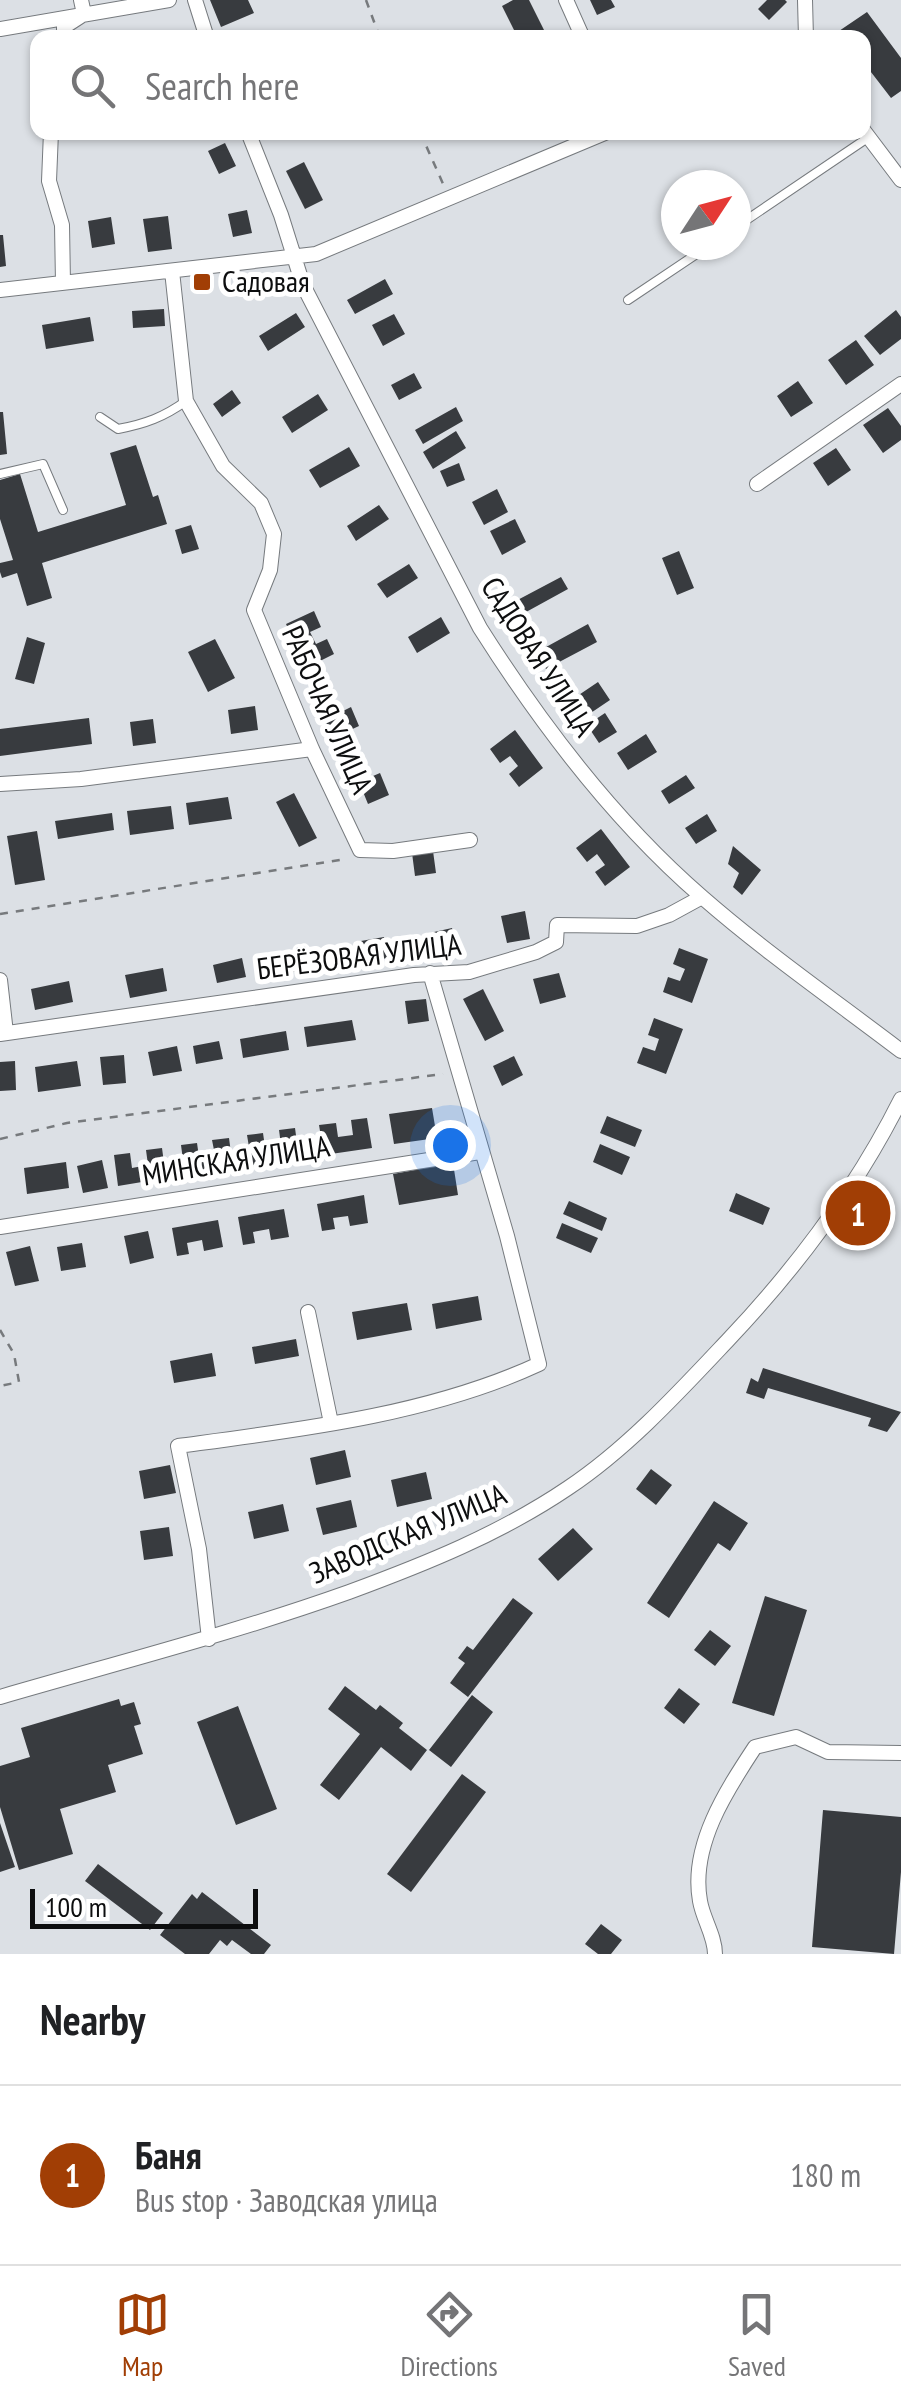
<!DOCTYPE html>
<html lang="en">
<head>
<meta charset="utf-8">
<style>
	:root { --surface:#fff; --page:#f6f6f6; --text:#202124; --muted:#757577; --line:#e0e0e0; --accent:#a13e05 }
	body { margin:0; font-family:"PT Sans Narrow",sans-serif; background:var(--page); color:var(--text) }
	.compass { position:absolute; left:661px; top:170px; width:90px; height:90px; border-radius:50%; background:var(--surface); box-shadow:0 2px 8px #0004; rotate:54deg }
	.scale { position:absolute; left:30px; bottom:25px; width:228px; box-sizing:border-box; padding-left:10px; border:5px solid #0d0e0f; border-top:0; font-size:28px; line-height:35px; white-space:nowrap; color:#0d0e0f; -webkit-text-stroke:8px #fff; paint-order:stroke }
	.you { position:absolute; left:450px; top:1145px; width:35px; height:35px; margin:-25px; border:8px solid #fff; border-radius:50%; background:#1a73e8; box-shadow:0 0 0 15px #1a73e833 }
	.badge { display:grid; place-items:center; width:65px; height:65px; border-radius:50%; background:var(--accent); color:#fff; font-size:32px; font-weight:700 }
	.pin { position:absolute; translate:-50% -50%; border:5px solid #fff; box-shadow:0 2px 10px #0006 }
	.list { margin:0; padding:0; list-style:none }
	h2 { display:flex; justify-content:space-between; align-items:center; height:130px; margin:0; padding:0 40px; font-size:42px }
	h2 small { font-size:32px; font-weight:400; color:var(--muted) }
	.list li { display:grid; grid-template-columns:65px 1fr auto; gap:30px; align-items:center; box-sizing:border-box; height:180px; padding:0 40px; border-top:2px solid var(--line) }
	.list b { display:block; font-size:38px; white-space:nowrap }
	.list p { margin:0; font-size:32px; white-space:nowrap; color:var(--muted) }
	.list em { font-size:32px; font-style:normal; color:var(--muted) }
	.icon { flex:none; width:55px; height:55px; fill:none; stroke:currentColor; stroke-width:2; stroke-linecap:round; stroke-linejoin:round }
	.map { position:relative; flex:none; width:901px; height:1954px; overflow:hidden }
	.search { position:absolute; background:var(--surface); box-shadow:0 2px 8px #0004; left:30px; right:30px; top:30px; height:110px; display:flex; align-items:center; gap:25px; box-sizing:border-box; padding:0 35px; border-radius:20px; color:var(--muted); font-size:38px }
	.sheet { height:310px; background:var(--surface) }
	nav { display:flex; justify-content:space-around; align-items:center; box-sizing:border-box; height:140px; border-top:2px solid var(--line); background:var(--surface); font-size:28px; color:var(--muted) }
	nav a { display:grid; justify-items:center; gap:5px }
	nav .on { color:var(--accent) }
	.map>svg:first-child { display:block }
	.building { fill:#383b3f }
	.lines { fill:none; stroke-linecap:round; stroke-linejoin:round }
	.service-casing { stroke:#767a7e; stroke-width:10 }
	.minor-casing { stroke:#767a7e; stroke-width:16 }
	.path { stroke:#777a7d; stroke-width:2.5; stroke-dasharray:8 8; stroke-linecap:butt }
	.service { stroke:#fff; stroke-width:8 }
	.minor { stroke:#fff; stroke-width:14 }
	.poi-dot { fill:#a13e05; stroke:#fff; stroke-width:4 }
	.labels { text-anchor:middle; stroke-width:10; stroke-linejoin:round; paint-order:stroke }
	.poi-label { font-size:30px; fill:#0d0e0f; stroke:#fff; text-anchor:start }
	.street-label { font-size:30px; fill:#0d0e0f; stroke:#fff }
</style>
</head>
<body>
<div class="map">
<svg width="901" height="1954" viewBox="0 0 901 1954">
	<rect width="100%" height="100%" fill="#dce0e5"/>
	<path class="building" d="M210,0H248L254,13L221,27Z
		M513,0H529L547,36L518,38L502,6Z
		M590,0H611L615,7L597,15Z
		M767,0H785L787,2L769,20L758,9Z
		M867,12L901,58V91L891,98L864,63V38H844L839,31Z
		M225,143L236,166L219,174L208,151Z
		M304,162L323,200L305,209L286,171Z
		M247,210L252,233L233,237L228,214Z
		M168,216L172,249L148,252L143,219Z
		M111,217L115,244L92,248L88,221Z
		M0,235H3L6,266L0,267Z
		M385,279L393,294L355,314L347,300Z
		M164,309L165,326L133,328L132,311Z
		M896,310L901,317V339L880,355L864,336Z
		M296,313L305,327L268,351L259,336Z
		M394,314L405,334L383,346L372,325Z
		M90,317L94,341L46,349L42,325Z
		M856,340L874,365L846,385L828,360Z
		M414,373L422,388L399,400L391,385Z
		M798,381L813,403L791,417L777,396Z
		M232,390L241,403L222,417L213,404Z
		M318,394L328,410L292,433L282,417Z
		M456,407L463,421L423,444L415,430Z
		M888,408L901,426V440L883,453L863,425Z
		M0,412H3L7,454L0,455Z
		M456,431L466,448L433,469L423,452Z
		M136,445L153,497L158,495L167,524L42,563L52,598L27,606L17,573L2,578L0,572V563L13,560L0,519V480L20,474L38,532L126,505L110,453Z
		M349,447L360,466L320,488L309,470Z
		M836,448L851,470L828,486L813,463Z
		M459,463L465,480L447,487L440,471Z
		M497,489L508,512L484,525L472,502Z
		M379,505L389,519L356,541L347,526Z
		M515,519L526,542L502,555L490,531Z
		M191,525L199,549L182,554L175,530Z
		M679,551L694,588L677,595L662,558Z
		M409,564L418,578L387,598L377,584Z
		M561,577L568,589L517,617L510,604Z
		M314,611L321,627L310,632L316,644L327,639L334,654L306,668L286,624Z
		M441,617L450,633L417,653L408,637Z
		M588,624L597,642L546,669L537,652Z
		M27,637L45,643L34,684L15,679Z
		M215,639L235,678L208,692L188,652Z
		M598,682L610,700L573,725L561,707Z
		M255,706L258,730L231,734L228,710Z
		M351,707L359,726L333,738L325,720Z
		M605,713L617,732L599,743L587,725Z
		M89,718L92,744L0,756V729Z
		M153,719L156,743L133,746L130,722Z
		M515,730L543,768L519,787L509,774L518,766L510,756L500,763L490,749Z
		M646,734L657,752L628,770L617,753Z
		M380,773L389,795L368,804L359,782Z
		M686,775L695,788L669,804L661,791Z
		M294,793L317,838L299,847L276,802Z
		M228,797L232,819L189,825L186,803Z
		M171,806L174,829L130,835L127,811Z
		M112,813L114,830L58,839L55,821Z
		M707,814L717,831L696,844L685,828Z
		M601,829L630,867L605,886L595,872L605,865L597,854L587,862L576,848Z
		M37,831L45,880L15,885L7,836Z
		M733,846L761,870L742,895L733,887L739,873L728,864Z
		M433,851L436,873L415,876L412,853Z
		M525,911L530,939L507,943L501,916Z
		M452,928L457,948L430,954L425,934Z
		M384,937L388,958L358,963L355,942Z
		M314,947L318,968L291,972L288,951Z
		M679,948L708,959L692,1003L663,992L668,977L680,981L685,969L673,964Z
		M242,958L246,977L217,983L213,965Z
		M163,968L167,991L130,998L125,975Z
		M559,973L566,997L540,1004L533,979Z
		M69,981L73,1002L35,1010L31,989Z
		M483,989L504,1031L485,1041L463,999Z
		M426,999L429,1021L408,1024L405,1001Z
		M654,1018L683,1029L666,1074L637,1063L643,1047L655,1051L659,1039L648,1035Z
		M352,1020L356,1040L307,1047L304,1027Z
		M286,1031L289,1050L243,1058L240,1039Z
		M219,1041L223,1059L196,1064L193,1046Z
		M177,1046L182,1071L153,1076L148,1052Z
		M124,1055L126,1083L103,1085L100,1057Z
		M514,1056L523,1075L502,1086L493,1066Z
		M15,1061L16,1090L0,1091V1062Z
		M77,1061L81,1086L38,1092L35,1067Z
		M432,1108L437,1138L394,1144L389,1114Z
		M607,1116L642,1130L635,1147L600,1133Z
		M367,1118L372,1148L324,1155L319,1125L336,1123L338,1137L353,1135L351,1120Z
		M295,1128L299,1158L252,1165L247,1135L263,1133L265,1147L281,1145L279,1130Z
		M229,1138L233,1168L185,1175L181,1145L197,1143L199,1157L215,1155L212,1140Z
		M600,1144L630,1157L622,1175L593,1162Z
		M162,1148L166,1178L118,1186L114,1155L130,1153L132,1168L148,1165L146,1150Z
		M102,1160L108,1188L83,1193L77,1166Z
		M66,1162L69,1188L27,1194L24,1168Z
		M453,1163L458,1195L399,1205L393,1174Z
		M736,1193L770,1208L763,1225L729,1211Z
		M364,1195L368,1223L350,1226L348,1216L333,1218L335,1229L322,1231L317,1204Z
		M569,1201L607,1218L602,1231L563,1214Z
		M284,1209L289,1237L271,1240L269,1229L253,1232L255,1243L243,1245L238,1217Z
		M218,1220L223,1247L204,1251L202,1240L187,1243L189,1254L177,1256L172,1228Z
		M562,1223L598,1238L591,1253L556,1238Z
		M148,1231L154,1258L130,1264L124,1236Z
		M82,1243L86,1267L61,1271L57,1247Z
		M30,1246L39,1281L15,1286L6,1252Z
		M478,1296L482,1320L436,1329L432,1304Z
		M407,1303L412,1330L357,1340L352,1312Z
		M296,1339L299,1356L255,1364L252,1347Z
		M212,1353L216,1376L174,1383L170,1361Z
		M763,1368L901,1412L887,1432L868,1426L871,1418L768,1388L764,1399L746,1393L751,1378L758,1382Z
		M345,1450L351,1477L316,1485L310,1458Z
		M170,1465L176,1493L144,1499L139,1471Z
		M651,1469L672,1485L656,1505L636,1489Z
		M426,1472L432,1499L397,1507L391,1480Z
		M351,1500L357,1527L323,1535L316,1508Z
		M714,1501L748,1523L730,1551L718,1543L669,1618L647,1603Z
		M283,1504L289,1531L254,1539L248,1512Z
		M169,1527L173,1556L144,1560L140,1531Z
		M573,1528L593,1549L558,1581L538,1559Z
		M765,1596L807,1610L774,1716L732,1703Z
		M513,1598L533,1613L468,1697L450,1683L465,1663L458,1658L467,1646L473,1650Z
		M710,1630L731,1646L715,1666L694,1650Z
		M345,1686L376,1710L380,1705L403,1723L399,1728L427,1750L411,1771L381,1747L339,1800L320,1785L360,1734L328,1709Z
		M679,1688L700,1704L684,1724L664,1708Z
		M472,1695L493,1712L451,1767L429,1750Z
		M119,1699L121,1706L134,1702L141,1724L134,1726L143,1754L108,1765L116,1792L60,1809L73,1854L19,1870L0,1807V1766L30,1757L21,1728Z
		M238,1706L277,1809L236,1825L197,1722Z
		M462,1774L486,1792L411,1892L387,1874Z
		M823,1810L901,1817V1872L894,1954L812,1947Z
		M0,1823L15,1867L0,1872Z
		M98,1864L163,1913L150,1930L85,1881Z
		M202,1892L271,1945L264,1954H251L232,1940L227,1946L220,1940L209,1954H185L160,1935L192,1894L197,1899Z
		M601,1924L622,1940L611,1954H598L585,1944Z"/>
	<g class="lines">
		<defs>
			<path id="service" d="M736,227L869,137
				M628,300L710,245
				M100,417L118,429C145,424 164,417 186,401
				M0,474L43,464L63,510"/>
			<path id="minor" d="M195,0L207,38
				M566,0L583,38
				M805,0L806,38
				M0,29L169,0
				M64,38V27L84,14L81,0
				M864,131L901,180
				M51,132L49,181L62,225L63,283
				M248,132L281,215L303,285L480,628C542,726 614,821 702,897C765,952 834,1000 901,1051
				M172,271L186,401L223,466L261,503L274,534L270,570L254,610L312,749L360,850L393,851L470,840
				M0,290L316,254L607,132
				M757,484L901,384
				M0,784L81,779L312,749
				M0,980L6,1033
				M0,1034L414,975L469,972L536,952L556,942L557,925L637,926L669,915L702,897
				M0,1227L480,1152
				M308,1312L331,1423
				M209,1639L199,1549L178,1446C298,1430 429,1415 539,1364L507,1236L430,973
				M0,1697C117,1663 234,1633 349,1592C425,1564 500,1534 568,1488C628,1448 680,1391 729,1339C798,1266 856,1189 901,1099
				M715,1954C715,1936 703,1919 700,1901C690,1846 726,1791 755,1747L796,1737L828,1752L901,1753"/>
		</defs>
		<use href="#service" class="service-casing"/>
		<use href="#minor" class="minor-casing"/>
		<path class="path" d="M366,0L380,38
			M420,132L444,186
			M0,914L346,859
			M0,1139L67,1123L443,1074
			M0,1330L14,1354L19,1382L0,1386"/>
		<use href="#service" class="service"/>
		<use href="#minor" class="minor"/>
	</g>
	<rect class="poi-dot" x="192" y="272" width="20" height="20" rx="5"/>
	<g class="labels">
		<g class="poi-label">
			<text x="222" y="292">Садовая</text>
		</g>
		<g class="street-label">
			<text transform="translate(538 657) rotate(57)" y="10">САДОВАЯ УЛИЦА</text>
			<text transform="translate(327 710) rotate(66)" y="10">РАБОЧАЯ УЛИЦА</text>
			<text transform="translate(359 957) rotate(-7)" y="10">БЕРЁЗОВАЯ УЛИЦА</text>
			<text transform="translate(236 1161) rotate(-9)" y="10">МИНСКАЯ УЛИЦА</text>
			<text transform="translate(408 1534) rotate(-23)" y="10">ЗАВОДСКАЯ УЛИЦА</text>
		</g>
	</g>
</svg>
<svg class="compass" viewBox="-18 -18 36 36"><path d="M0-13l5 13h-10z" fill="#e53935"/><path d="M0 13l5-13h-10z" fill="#757577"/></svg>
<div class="scale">100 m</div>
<div class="you"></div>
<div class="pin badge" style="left:858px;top:1213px">1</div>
<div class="search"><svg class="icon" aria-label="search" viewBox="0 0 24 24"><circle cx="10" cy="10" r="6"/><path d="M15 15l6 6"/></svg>Search here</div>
</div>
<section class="sheet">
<h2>Nearby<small></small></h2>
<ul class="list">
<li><span class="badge">1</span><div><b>Баня</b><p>Bus stop · Заводская улица</p></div><em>180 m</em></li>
</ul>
</section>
<nav>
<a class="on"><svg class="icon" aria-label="map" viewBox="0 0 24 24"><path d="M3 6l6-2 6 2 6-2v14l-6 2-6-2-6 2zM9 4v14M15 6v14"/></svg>Map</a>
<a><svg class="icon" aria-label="directions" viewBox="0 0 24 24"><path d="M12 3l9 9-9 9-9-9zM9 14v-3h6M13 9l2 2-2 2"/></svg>Directions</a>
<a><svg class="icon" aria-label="saved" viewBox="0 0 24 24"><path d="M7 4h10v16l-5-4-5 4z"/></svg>Saved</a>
</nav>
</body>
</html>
